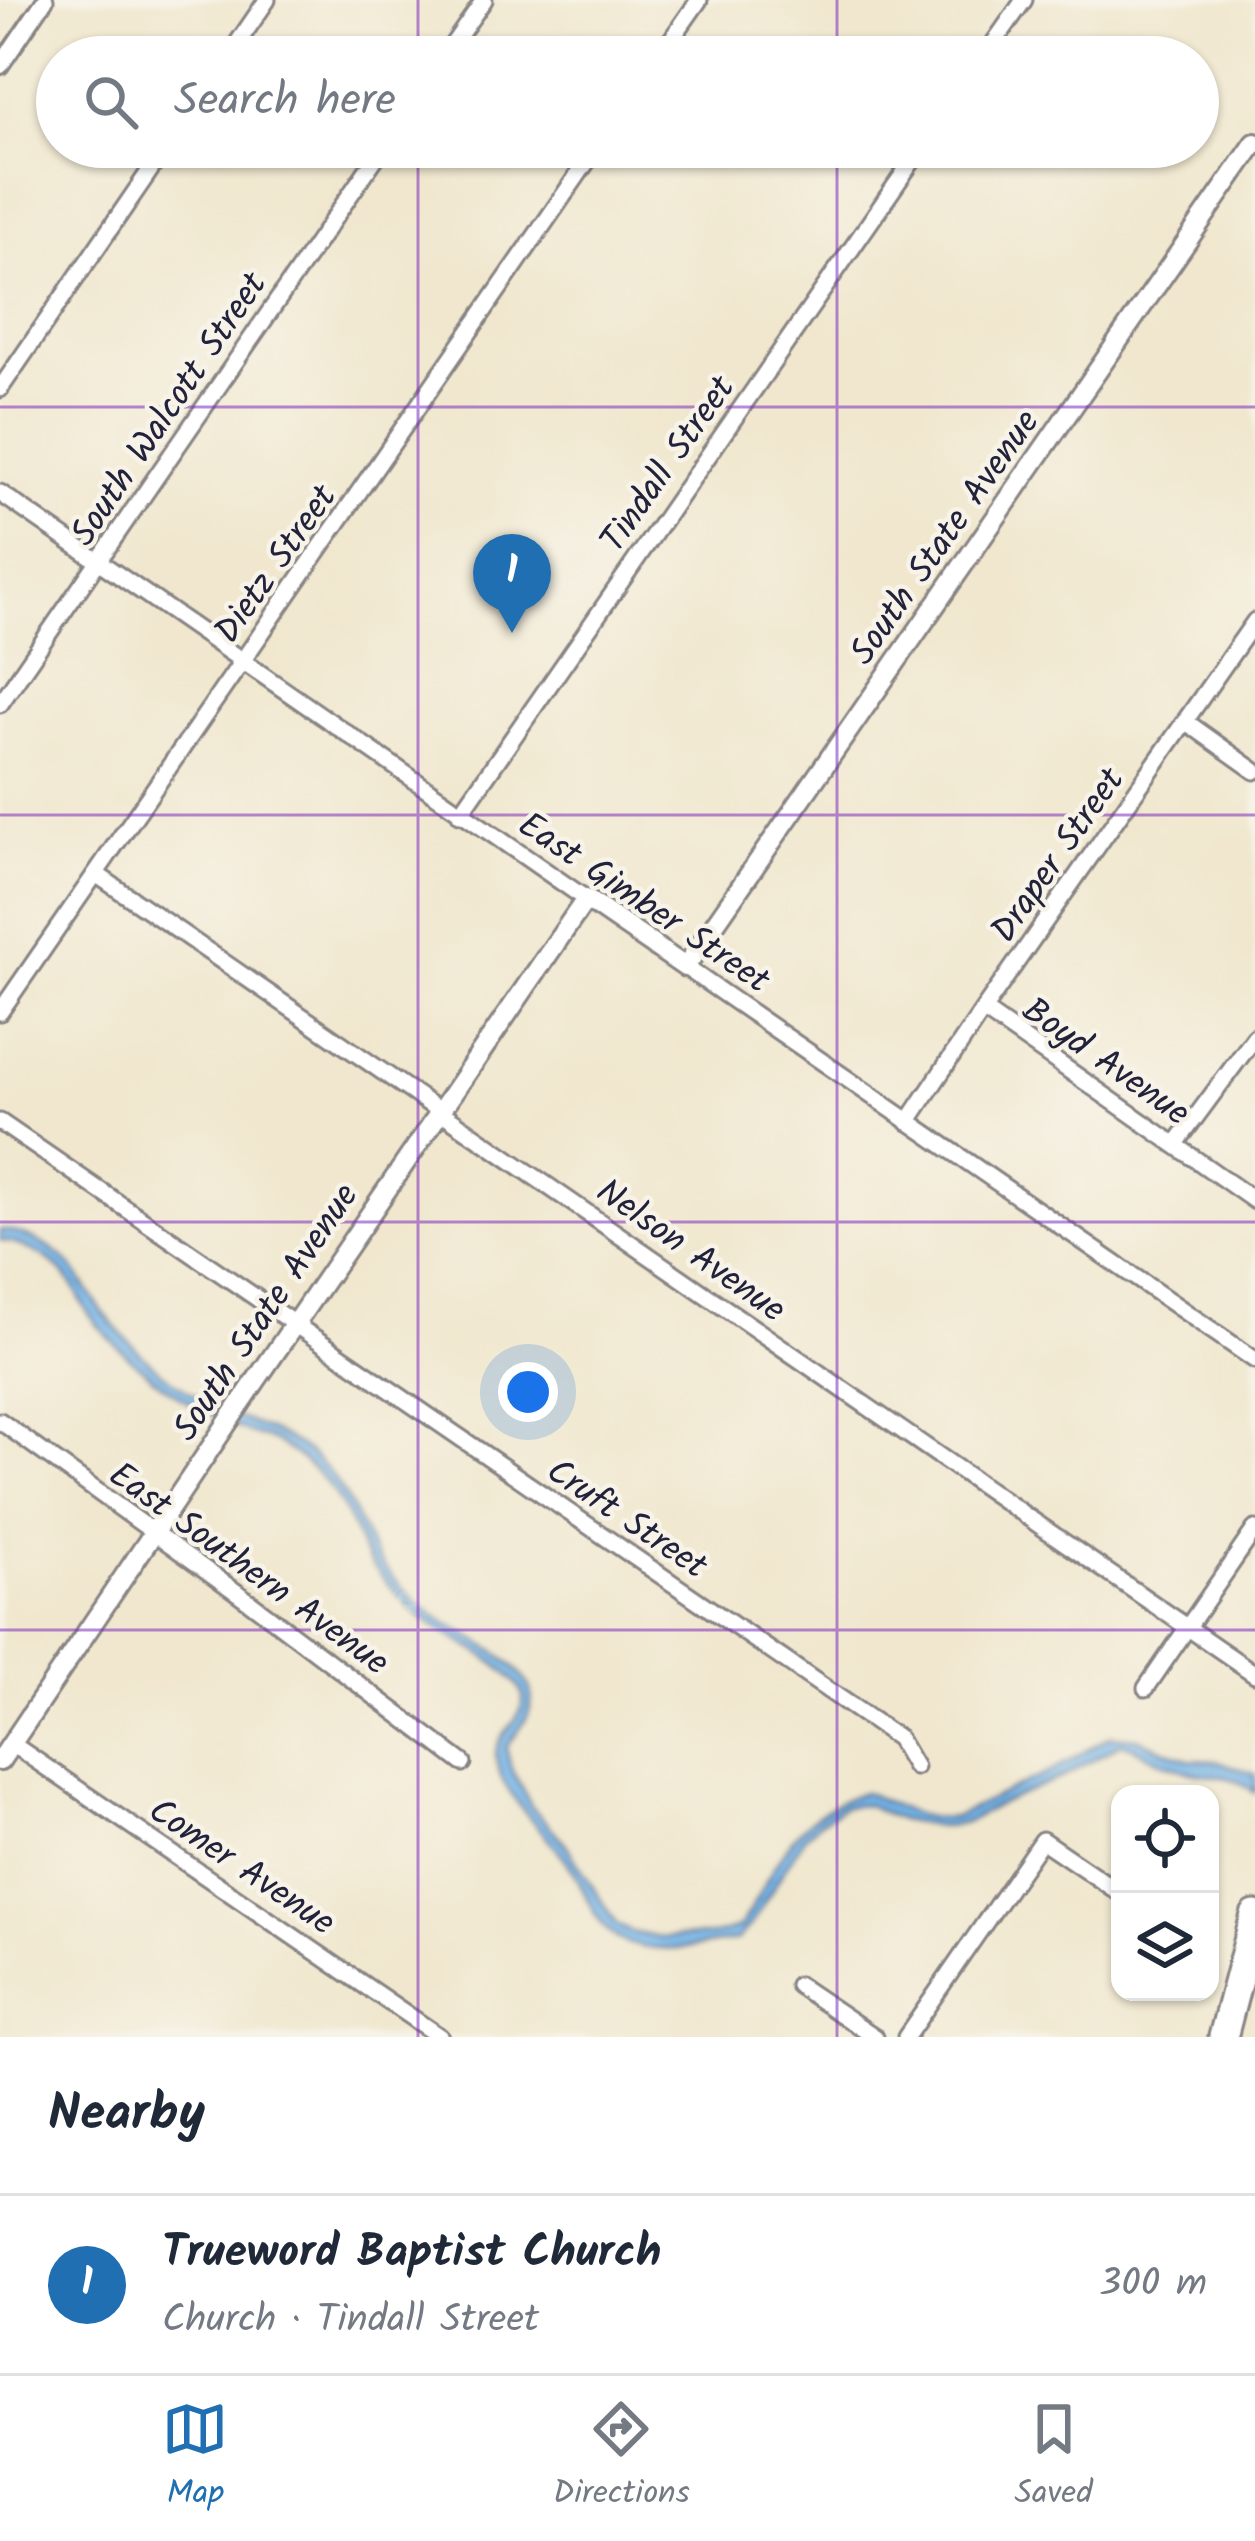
<!DOCTYPE html>
<html lang="en">
<head>
<meta charset="utf-8">
<style>
	:root { --surface:#fff; --page:#f2f2f3; --text:#1f2937; --muted:#747a83; --line:#e0e1e3; --accent:#1f6fb2 }
	body { margin:0; font-family:Kalam,sans-serif; background:var(--page); color:var(--text) }
	.controls { position:absolute; right:36px; bottom:36px; display:grid; overflow:hidden; border-radius:24px; box-shadow:0 3px 9px #0004 }
	.controls button { width:108px; height:108px; display:grid; place-items:center; padding:0; border:0; border-bottom:3px solid var(--line); background:var(--surface); color:var(--text); font:60px sans-serif }
	.you { position:absolute; left:528px; top:1392px; width:42px; height:42px; margin:-30px; border:9px solid #fff; border-radius:50%; background:#1a73e8; box-shadow:0 0 0 18px #1a73e833 }
	.badge { display:grid; place-items:center; width:78px; height:78px; border-radius:50%; background:var(--accent); color:#fff; font-size:39px; font-weight:700 }
	.pin { position:absolute; translate:-50% -99px; filter:drop-shadow(0 3px 6px #0008) }
	.pin::after { content:''; position:absolute; top:63px; width:42px; height:36px; background:inherit; clip-path:polygon(0 0,100% 0,50% 100%) }
	.list { margin:0; padding:0; list-style:none }
	h2 { display:flex; justify-content:space-between; align-items:center; height:156px; margin:0; padding:0 48px; font-size:51px }
	h2 small { font-size:39px; font-weight:400; color:var(--muted) }
	.list li { display:grid; grid-template-columns:78px 1fr auto; gap:36px; align-items:center; box-sizing:border-box; height:180px; padding:0 48px; border-top:3px solid var(--line) }
	.list b { display:block; font-size:45px; white-space:nowrap }
	.list p { margin:0; font-size:39px; white-space:nowrap; color:var(--muted) }
	.list em { font-size:39px; font-style:normal; color:var(--muted) }
	.icon { flex:none; width:66px; height:66px; fill:none; stroke:currentColor; stroke-width:2; stroke-linecap:round; stroke-linejoin:round }
	.map { position:relative; flex:none; width:1255px; height:2037px; overflow:hidden }
	.search { position:absolute; background:var(--surface); box-shadow:0 3px 9px #0004; left:36px; right:36px; top:36px; height:132px; display:flex; align-items:center; gap:30px; box-sizing:border-box; padding:0 42px; border-radius:66px; color:var(--muted); font-size:45px }
	.sheet { height:336px; background:var(--surface) }
	nav { display:flex; justify-content:space-around; align-items:center; box-sizing:border-box; height:168px; border-top:3px solid var(--line); background:var(--surface); font-size:33px; color:var(--muted) }
	nav a { display:grid; justify-items:center; gap:6px }
	nav .on { color:var(--accent) }
	.map>svg:first-child { display:block }
	.water { fill:#73b2e6; stroke:#4a6a90; stroke-width:3 }
	.lines { fill:none; stroke-linecap:round; stroke-linejoin:round }
	.minor-casing { stroke:#898484; stroke-width:21 }
	.tertiary-casing { stroke:#898484; stroke-width:24 }
	.motorway-casing { stroke:#898484; stroke-width:33 }
	.minor { stroke:#fff; stroke-width:15 }
	.tertiary { stroke:#fff; stroke-width:18 }
	.motorway { stroke:#fff; stroke-width:27 }
	.grid { fill:none; stroke:#7b2cbf; stroke-width:3; stroke-opacity:0.55 }
	.labels { text-anchor:middle; stroke-width:9; stroke-linejoin:round; paint-order:stroke }
	.street-label { font-size:36px; fill:#22223b; stroke:#f7f3e8 }
</style>
</head>
<body>
<div class="map">
<svg width="1255" height="2037" viewBox="0 0 1255 2037">
	<rect width="100%" height="100%" fill="#f7f3e8"/>
	<filter id="ink" filterUnits="userSpaceOnUse"><feTurbulence type="fractalNoise" baseFrequency=".00833" numOctaves="2"/><feDisplacementMap in="SourceGraphic" scale="24" xChannelSelector="R" yChannelSelector="G"/><feConvolveMatrix kernelMatrix="1 2 1 2 8 2 1 2 1" color-interpolation-filters="sRGB"/></filter>
	<filter id="wash" filterUnits="userSpaceOnUse"><feTurbulence type="fractalNoise" baseFrequency=".004" numOctaves="4" result="noise"/><feDisplacementMap in="SourceGraphic" scale="48" xChannelSelector="R" yChannelSelector="G"/><feGaussianBlur stdDeviation="2.7" result="paint"/><feColorMatrix in="noise" values="0 0 0 0 0 0 0 0 0 0 0 0 0 0 0 0 0 1.4 0 .05"/><feComposite in="paint" operator="in"/></filter>
	<g filter="url(#wash)">
		<rect width="100%" height="100%" fill="#f0e7ce"/>
		<path class="water" d="M0,1230C28,1232 61,1251 77,1274C86,1286 93,1300 103,1312C118,1331 135,1349 153,1365C183,1391 219,1410 256,1425C277,1433 301,1444 318,1461C344,1485 354,1516 370,1546C379,1564 397,1582 410,1596C444,1631 500,1642 527,1683C541,1706 519,1730 506,1748L511,1768L531,1806L565,1843L616,1924L631,1932L660,1938L715,1935L739,1928C780,1865 784,1820 863,1792C893,1803 920,1824 954,1817L1054,1770L1110,1736L1137,1738L1190,1760L1218,1761L1255,1774V1793C1237,1777 1225,1777 1202,1774C1191,1773 1176,1767 1165,1763C1150,1757 1137,1747 1121,1743L1063,1777L995,1806L968,1821L951,1825L940,1827L900,1820L867,1805L844,1806L821,1821L804,1837L751,1924L737,1940C701,1945 656,1958 621,1940C593,1926 587,1891 571,1867C552,1836 496,1793 496,1755C497,1728 540,1711 516,1683C487,1649 445,1639 413,1610C397,1595 370,1566 361,1547C351,1524 339,1496 321,1477C313,1467 282,1444 270,1440C262,1436 253,1435 245,1431C211,1416 179,1399 151,1376C129,1357 103,1335 87,1311C82,1304 79,1295 74,1287C57,1261 30,1246 0,1240Z"/>
	</g>
	<g filter="url(#ink)">
		<g class="lines">
			<defs>
				<path id="minor" d="M228,57L267,0
					M444,57L484,0
					M659,57L699,0
					M984,57L1024,0
					M0,66L45,0
					M0,389L166,147
					M0,493L586,899
					M0,704L383,147
					M1185,721L1255,771
					M460,814L922,147
					M96,874L1255,1674
					M685,967L1255,1360
					M983,1010L1255,1201
					M0,1012L597,147
					M0,1122L898,1738L915,1767
					M908,1122L983,1010L1255,621
					M1175,1145L1255,1037
					M0,1421L250,1602L463,1763
					M1146,1688L1255,1529
					M12,1744L440,2037
					M798,1985L875,2037
					M906,2037L1042,1840L1120,1893"/>
				<path id="tertiary" d="M0,1761L257,1379L586,899L685,967L1255,143"/>
				<path id="motorway" d="M1223,2037L1255,1915"/>
			</defs>
			<use href="#minor" class="minor-casing"/>
			<use href="#tertiary" class="tertiary-casing"/>
			<use href="#motorway" class="motorway-casing"/>
			<use href="#minor" class="minor"/>
			<use href="#tertiary" class="tertiary"/>
			<use href="#motorway" class="motorway"/>
		</g>
	</g>
	<path class="grid" d="M418,0V57M837,0V57M418,147V2037M837,147V2037M0,407H1255M0,815H1255M0,1222H1255M0,1630H1255"/>
	<g class="labels">
		<g class="street-label">
			<text transform="translate(167 408) rotate(-56)" y="13">South Walcott Street</text>
			<text transform="translate(666 463) rotate(-55)" y="13">Tindall Street</text>
			<text transform="translate(943 536) rotate(-55)" y="13">South State Avenue</text>
			<text transform="translate(274 563) rotate(-55)" y="13">Dietz Street</text>
			<text transform="translate(1056 854) rotate(-55)" y="13">Draper Street</text>
			<text transform="translate(645 901) rotate(34)" y="13">East Gimber Street</text>
			<text transform="translate(1107 1060) rotate(35)" y="13">Boyd Avenue</text>
			<text transform="translate(692 1249) rotate(35)" y="13">Nelson Avenue</text>
			<text transform="translate(264 1311) rotate(-56)" y="13">South State Avenue</text>
			<text transform="translate(628 1517) rotate(34)" y="13">Cruft Street</text>
			<text transform="translate(250 1567) rotate(36)" y="13">East Southern Avenue</text>
			<text transform="translate(243 1865) rotate(34)" y="13">Comer Avenue</text>
		</g>
	</g>
</svg>
<div class="controls">
<button><svg class="icon" aria-label="locate" viewBox="0 0 24 24"><circle cx="12" cy="12" r="6"/><path d="M12 2v4M12 18v4M2 12h4M18 12h4"/></svg></button>
<button><svg class="icon" aria-label="layers" viewBox="0 0 24 24"><path d="M12 4l9 5-9 5-9-5zM3 14l9 5 9-5"/></svg></button>
</div>
<div class="you"></div>
<div class="pin badge" style="left:512px;top:633px">1</div>
<div class="search"><svg class="icon" aria-label="search" viewBox="0 0 24 24"><circle cx="10" cy="10" r="6"/><path d="M15 15l6 6"/></svg>Search here</div>
</div>
<section class="sheet">
<h2>Nearby<small></small></h2>
<ul class="list">
<li><span class="badge">1</span><div><b>Trueword Baptist Church</b><p>Church · Tindall Street</p></div><em>300 m</em></li>
</ul>
</section>
<nav>
<a class="on"><svg class="icon" aria-label="map" viewBox="0 0 24 24"><path d="M3 6l6-2 6 2 6-2v14l-6 2-6-2-6 2zM9 4v14M15 6v14"/></svg>Map</a>
<a><svg class="icon" aria-label="directions" viewBox="0 0 24 24"><path d="M12 3l9 9-9 9-9-9zM9 14v-3h6M13 9l2 2-2 2"/></svg>Directions</a>
<a><svg class="icon" aria-label="saved" viewBox="0 0 24 24"><path d="M7 4h10v16l-5-4-5 4z"/></svg>Saved</a>
</nav>
</body>
</html>
